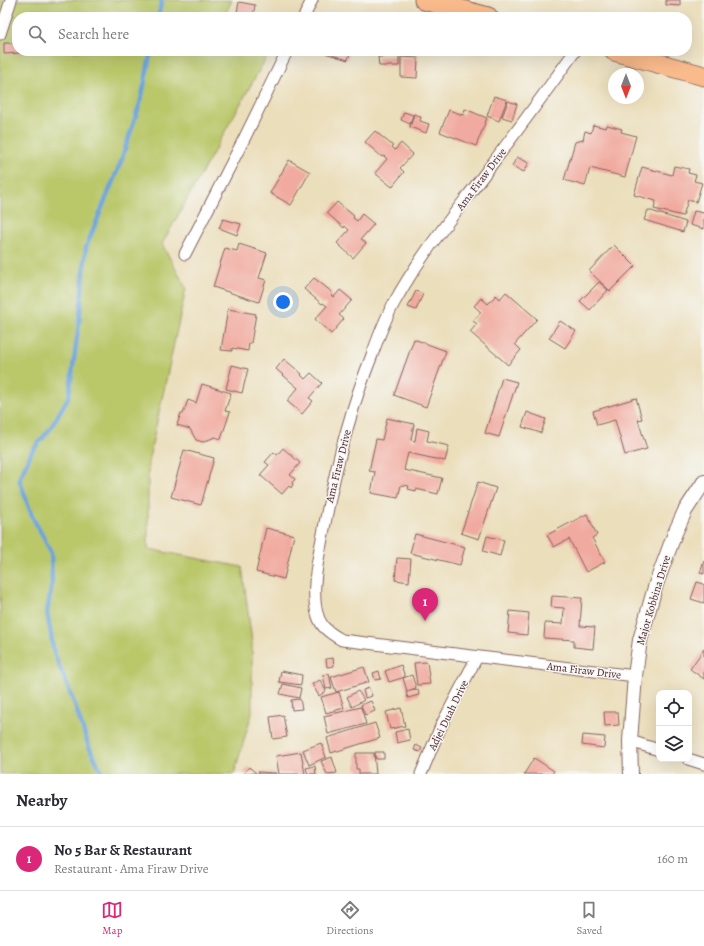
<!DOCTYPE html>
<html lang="en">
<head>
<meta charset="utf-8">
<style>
	:root { --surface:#fff; --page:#f2f2f3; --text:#2b2b33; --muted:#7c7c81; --line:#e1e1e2; --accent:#db2777 }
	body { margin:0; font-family:Alegreya,serif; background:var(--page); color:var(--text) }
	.controls { position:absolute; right:12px; bottom:12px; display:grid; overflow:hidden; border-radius:8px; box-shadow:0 4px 16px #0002 }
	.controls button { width:36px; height:36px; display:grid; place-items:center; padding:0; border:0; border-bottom:1px solid var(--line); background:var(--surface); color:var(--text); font:20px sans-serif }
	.compass { position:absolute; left:608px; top:68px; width:36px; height:36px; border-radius:50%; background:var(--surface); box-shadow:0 4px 16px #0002; rotate:180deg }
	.you { position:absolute; left:283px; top:302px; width:14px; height:14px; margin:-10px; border:3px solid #fff; border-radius:50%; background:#1a73e8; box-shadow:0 0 0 6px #1a73e833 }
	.badge { display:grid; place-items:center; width:26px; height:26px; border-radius:50%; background:var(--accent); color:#fff; font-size:13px; font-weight:700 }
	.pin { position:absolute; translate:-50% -33px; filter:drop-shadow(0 1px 2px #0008) }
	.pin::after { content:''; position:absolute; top:21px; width:14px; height:12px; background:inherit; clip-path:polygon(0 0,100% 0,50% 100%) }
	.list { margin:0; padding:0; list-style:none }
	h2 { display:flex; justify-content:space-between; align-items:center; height:52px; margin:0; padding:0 16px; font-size:17px }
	h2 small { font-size:13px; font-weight:400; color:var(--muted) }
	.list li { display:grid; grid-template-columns:26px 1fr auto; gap:12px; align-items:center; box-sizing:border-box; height:64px; padding:0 16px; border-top:1px solid var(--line) }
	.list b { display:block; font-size:15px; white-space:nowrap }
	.list p { margin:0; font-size:13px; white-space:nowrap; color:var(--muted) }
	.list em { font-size:13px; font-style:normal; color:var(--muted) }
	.icon { flex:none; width:22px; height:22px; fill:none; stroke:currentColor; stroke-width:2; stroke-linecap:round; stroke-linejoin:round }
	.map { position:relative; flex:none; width:704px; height:774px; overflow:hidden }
	.search { position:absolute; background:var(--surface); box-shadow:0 4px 16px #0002; left:12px; right:12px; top:12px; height:44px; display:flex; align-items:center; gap:10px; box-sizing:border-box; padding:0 14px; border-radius:16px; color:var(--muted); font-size:15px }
	.sheet { height:116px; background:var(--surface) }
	nav { display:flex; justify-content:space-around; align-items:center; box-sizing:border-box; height:56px; border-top:1px solid var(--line); background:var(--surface); font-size:11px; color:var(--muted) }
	nav a { display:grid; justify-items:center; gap:2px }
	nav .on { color:var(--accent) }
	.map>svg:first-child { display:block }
	.green { fill:#bac86a; stroke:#82744a }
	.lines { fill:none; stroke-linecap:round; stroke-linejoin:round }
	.stream { stroke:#6aa3d9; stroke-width:4.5 }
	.building { fill:#f1aa9f }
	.minor-casing { stroke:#82625d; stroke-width:13 }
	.tertiary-casing { stroke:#82625d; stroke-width:16 }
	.trunk-casing { stroke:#82625d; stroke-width:21 }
	.minor { stroke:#fff; stroke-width:11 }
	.tertiary { stroke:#fff; stroke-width:14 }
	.trunk { stroke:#fabb8c; stroke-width:19 }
	.labels { text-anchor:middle; stroke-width:3; stroke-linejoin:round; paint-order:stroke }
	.street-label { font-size:11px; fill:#4a1f2b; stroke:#f6f6f2 }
</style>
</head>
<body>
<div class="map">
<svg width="704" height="774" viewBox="0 0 704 774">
	<rect width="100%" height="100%" fill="#f6f6f2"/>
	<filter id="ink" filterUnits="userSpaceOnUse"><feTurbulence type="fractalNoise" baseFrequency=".025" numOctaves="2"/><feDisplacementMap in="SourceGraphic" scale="8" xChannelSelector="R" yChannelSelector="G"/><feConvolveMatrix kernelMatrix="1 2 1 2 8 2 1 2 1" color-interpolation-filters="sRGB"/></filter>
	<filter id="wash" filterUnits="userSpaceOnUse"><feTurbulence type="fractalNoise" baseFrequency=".012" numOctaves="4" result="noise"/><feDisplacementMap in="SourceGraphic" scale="16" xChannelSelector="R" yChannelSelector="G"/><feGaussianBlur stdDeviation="0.9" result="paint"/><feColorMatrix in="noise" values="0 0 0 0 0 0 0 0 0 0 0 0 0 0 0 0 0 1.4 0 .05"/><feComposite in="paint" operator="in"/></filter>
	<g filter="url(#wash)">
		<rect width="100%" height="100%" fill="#ebdebb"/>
		<path class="green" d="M0,0H232L224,17H17V51H270L162,244L186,288L148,463V549L242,567L252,642V713L234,774H0Z"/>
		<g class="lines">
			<path class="stream" d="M158,17L162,0
				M103,774L89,747L73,700L54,653L47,612L52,583L51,552L32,516L19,479L32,451L50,429L69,396L79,323L86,247L120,164L141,100L151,51"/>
		</g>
		<g id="blocks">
			<path class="building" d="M666,0H680V6L666,5Z
				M239,2L255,5L253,17H236Z
				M4,43H17V51H20V53L4,54Z
				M326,51H343L350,53L348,60L325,53Z
				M399,56V66H379L378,57Z
				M401,57L418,58L417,78L401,77Z
				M494,96L507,100L499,121L487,116Z
				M508,101L517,104L512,120L502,117Z
				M465,109L487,118L476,146L440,132L449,110L463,115Z
				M404,112L413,115L410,124L401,120Z
				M414,114L421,117L420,121L429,124L426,133L410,127Z
				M593,125L606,128L607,125L622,129L621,132L636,136L625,177L590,168L585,186L564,180L575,142L583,140L585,131L591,133Z
				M375,131L393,146L392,147L395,150L401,143L413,154L400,168L404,172L392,187L375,173L387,159L384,156L382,157L365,142Z
				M517,157L529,163L524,172L512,166Z
				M289,160L310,172L291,205L270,193Z
				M674,166L689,169L688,173L696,175L694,181L702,183L696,202L688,200L683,216L654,209L656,201L634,195L642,167L672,175Z
				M337,202L354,216L353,218L357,221L362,214L374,224L361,239L366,243L353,258L337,243L349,230L345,226L344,228L327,213Z
				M648,210L686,222L683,232L644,220Z
				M694,211L704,213V229L690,225Z
				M223,219L241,224L237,235L219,228Z
				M239,244L267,253L259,278L266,280L259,302L213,287L225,248L237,251Z
				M614,245L635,266L610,291L589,271Z
				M314,278L332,292L331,294L334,297L340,290L352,300L339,315L344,319L331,334L315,319L327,306L323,303L322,304L304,289Z
				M599,282L608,290L590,310L580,301Z
				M416,291L423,294L416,310L408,307Z
				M506,292L537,319L515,344L521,350L508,365L470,332L477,324L473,321L481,312L474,306L481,298L488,304L496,295L500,299Z
				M228,309L256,314L251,343H249L248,351L232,348V351L221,350Z
				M560,321L576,331L565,348L549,338Z
				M414,339L446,351L426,407L394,395Z
				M284,359L302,374L301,375L305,379L311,373L322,383L309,398L313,401L302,414L287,401L298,388L276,369Z
				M232,365L248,369L242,393L226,389Z
				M502,378L517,382L499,437L485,433Z
				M202,384L231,393L225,411L230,412L221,439L215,437L203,442L196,440L190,429L177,425L181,413L183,414L188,400L196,403Z
				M636,398L642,419L638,420L647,449L625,455L615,420L597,425L593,411Z
				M527,412L546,419L541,433L522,427Z
				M387,418L414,424L411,440L415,441L417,428L429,431L427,441L449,446L445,461L408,453L404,470L442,478L438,494L416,489V491L408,489L409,486L401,485L398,498L371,493L375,472L369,471L376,439L382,440Z
				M283,448L300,463L290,475L295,479L292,483L293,484L291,488L289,486L282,494L260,475L269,465L265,462L274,452L277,455Z
				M184,450L214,458L201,505L171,497Z
				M478,482L496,488L479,539L461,533Z
				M587,514L597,535L592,538L605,562L586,572L569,539L554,547L547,535Z
				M266,528L294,535L284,579L256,572Z
				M415,534L465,547L460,565L410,553Z
				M487,536L504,540L500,556L483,551Z
				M397,558L411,559L409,582L395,580Z
				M704,561V574L700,573Z
				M697,582L704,584V603L691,599Z
				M552,596L582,598L580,626L595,627L593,649L574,647V640L544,638L545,623L563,624L564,608L551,607Z
				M510,611L529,613L527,635L508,633Z
				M704,649V679L690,669Z
				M333,658L334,666L327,667L326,659Z
				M427,662L430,684L417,685L414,663Z
				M401,665L405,677L389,682L385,671Z
				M364,667L369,682L336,692L331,677Z
				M281,671L302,675L301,685L279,682Z
				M379,671L381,679L375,680L373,673Z
				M329,674L332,688L326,689L323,675Z
				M412,675L416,688L407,691L403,678Z
				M320,680L326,691L319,696L312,684Z
				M283,684L301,688L299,698L280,694Z
				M369,688L372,696L365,698L363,690Z
				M418,689L419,695L408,698L406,692Z
				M358,691L364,700L352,707L347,697Z
				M339,692L344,708L326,713L321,697Z
				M300,699L302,709L292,710L291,700Z
				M371,701L375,711L365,715L361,705Z
				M361,707L366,724L328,734L324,716Z
				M401,708L405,726L390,729L386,712Z
				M604,712H618L619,725L605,726Z
				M283,715L287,737L273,739L270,717Z
				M375,723L380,738L331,753L327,738Z
				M408,729L410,740L397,743L395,732Z
				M583,735L605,737L604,748L582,745Z
				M321,743L326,757L309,765L303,750Z
				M416,745L422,748L420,752L414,750Z
				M301,752L305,774H279L276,756Z
				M375,752H384V759H376Z
				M356,753H374L376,774H359V769H356Z
				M332,757L337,773L327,774L321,761Z
				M534,758L554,771L552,774H524Z
				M315,766L316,774H308L306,768Z
				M249,767L256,773L243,774Z
				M258,772L276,773V774H258Z"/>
		</g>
	</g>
	<g filter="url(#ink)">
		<use href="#blocks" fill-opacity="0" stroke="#82625d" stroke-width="1"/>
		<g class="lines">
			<defs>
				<path id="minor" d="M304,17L312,0
					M0,34L11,0
					M575,51C545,93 514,135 483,176C452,217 419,257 394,303C385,319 378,338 372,355C349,413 334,473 323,534C318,558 307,605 323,626C329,633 335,636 342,640L635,676
					M185,254L245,137L287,51
					M630,741L659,750
					M688,759L704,764
					M421,774L441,726L477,657"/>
				<path id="tertiary" d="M631,774L630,741L635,676L640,640L656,584L675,533L685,511L704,482"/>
				<path id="trunk" d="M424,0L488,17
					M614,51L704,76"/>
			</defs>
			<use href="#minor" class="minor-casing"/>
			<use href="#tertiary" class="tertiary-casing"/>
			<use href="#trunk" class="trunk-casing"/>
			<use href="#minor" class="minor"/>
			<use href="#tertiary" class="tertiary"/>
			<use href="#trunk" class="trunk"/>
		</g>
	</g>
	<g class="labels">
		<g class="street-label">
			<text transform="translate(481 179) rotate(-53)" y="4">Ama Firaw Drive</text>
			<text transform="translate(338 466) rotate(-76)" y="4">Ama Firaw Drive</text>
			<text transform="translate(653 600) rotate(-73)" y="4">Major Kobbina Drive</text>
			<text transform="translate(584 670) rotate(7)" y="4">Ama Firaw Drive</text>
			<text transform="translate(448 715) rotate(-64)" y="4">Adjei Duah Drive</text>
		</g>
	</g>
</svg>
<div class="controls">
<button><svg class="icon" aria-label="locate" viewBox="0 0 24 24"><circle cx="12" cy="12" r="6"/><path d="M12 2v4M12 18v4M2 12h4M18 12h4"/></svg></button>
<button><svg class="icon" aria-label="layers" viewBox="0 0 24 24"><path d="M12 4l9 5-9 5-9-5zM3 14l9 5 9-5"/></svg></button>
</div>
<svg class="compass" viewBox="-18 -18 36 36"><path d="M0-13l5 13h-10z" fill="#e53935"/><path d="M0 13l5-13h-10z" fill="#7c7c81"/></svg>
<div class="you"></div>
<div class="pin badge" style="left:425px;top:621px">1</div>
<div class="search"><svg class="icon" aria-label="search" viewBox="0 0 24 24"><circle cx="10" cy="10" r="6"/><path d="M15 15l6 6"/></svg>Search here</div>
</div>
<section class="sheet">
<h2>Nearby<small></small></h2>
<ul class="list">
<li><span class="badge">1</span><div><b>No 5 Bar &amp; Restaurant</b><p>Restaurant · Ama Firaw Drive</p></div><em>160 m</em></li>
</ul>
</section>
<nav>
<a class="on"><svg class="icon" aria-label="map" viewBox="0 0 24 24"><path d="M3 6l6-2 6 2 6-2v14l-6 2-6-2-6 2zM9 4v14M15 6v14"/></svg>Map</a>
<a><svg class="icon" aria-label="directions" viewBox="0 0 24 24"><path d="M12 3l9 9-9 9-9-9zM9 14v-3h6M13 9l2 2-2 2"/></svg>Directions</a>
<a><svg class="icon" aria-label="saved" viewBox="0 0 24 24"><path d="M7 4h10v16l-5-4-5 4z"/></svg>Saved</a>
</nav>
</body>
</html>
